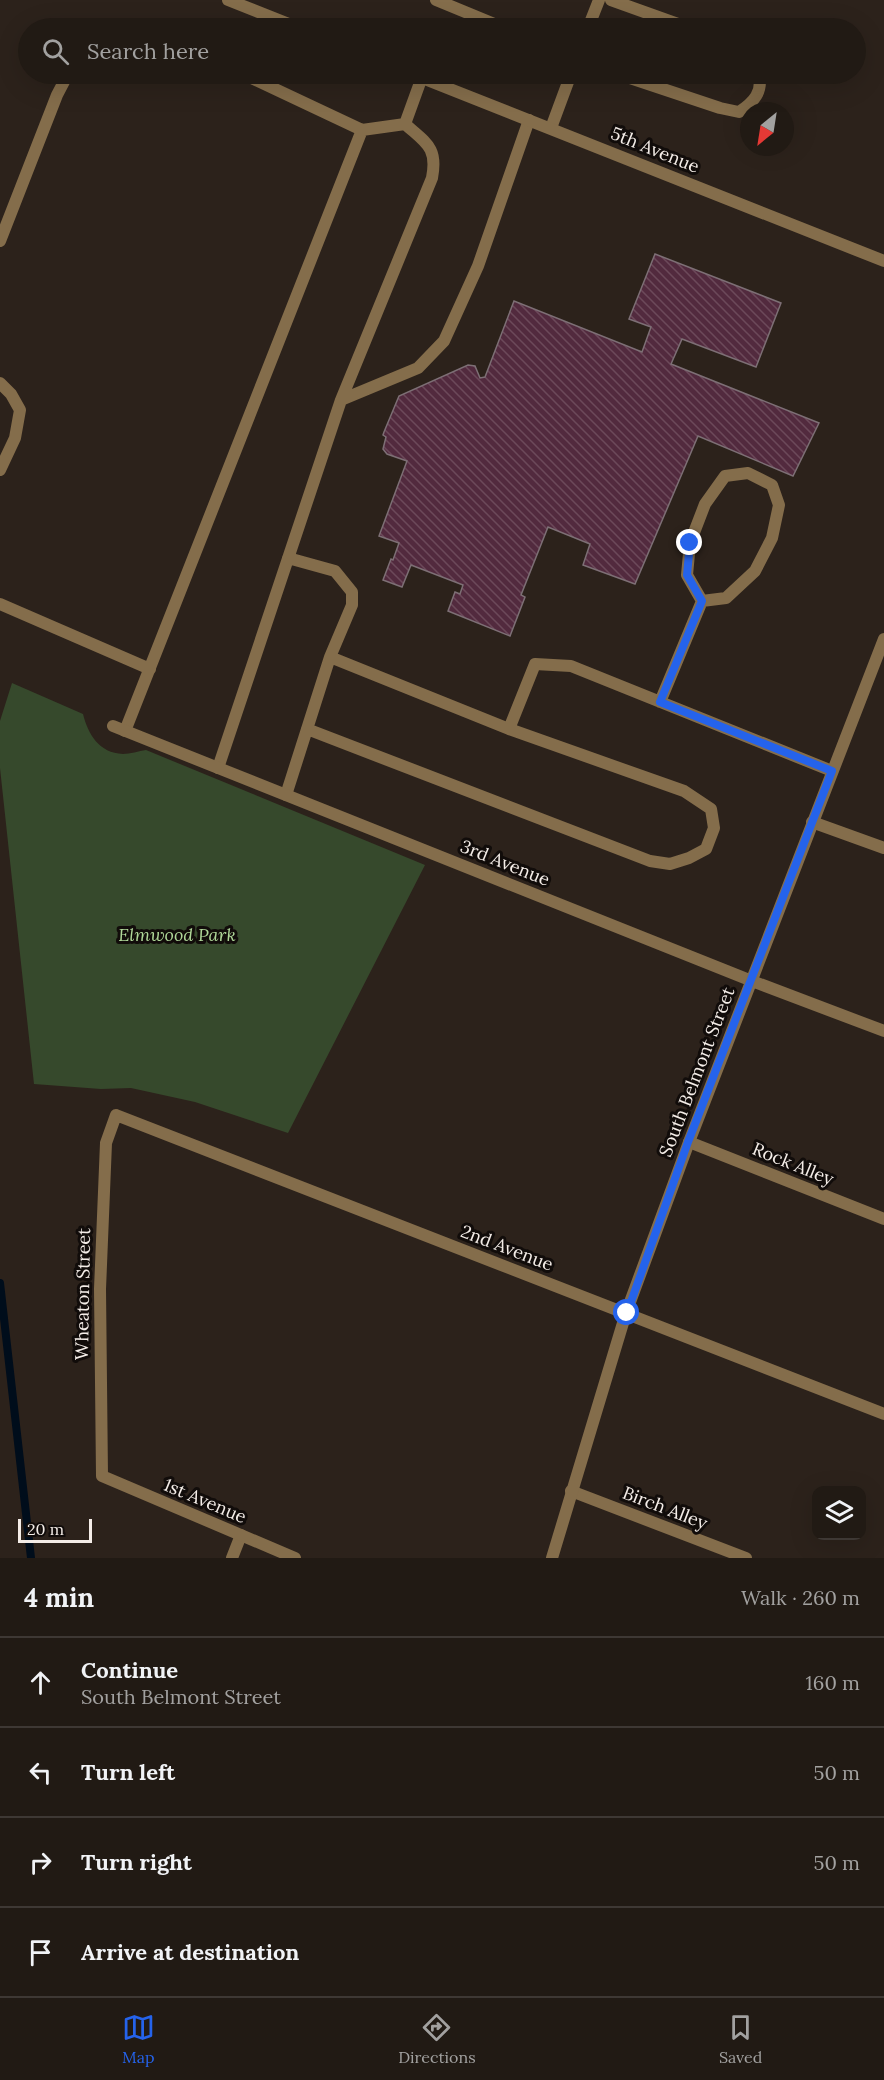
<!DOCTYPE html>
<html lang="en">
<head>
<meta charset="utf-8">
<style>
	:root { --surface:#211a14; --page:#29231d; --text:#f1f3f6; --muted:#a2a1a0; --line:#3e3834; --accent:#2563eb }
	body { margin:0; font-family:Lora,serif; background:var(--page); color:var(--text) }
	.controls { position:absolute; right:18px; bottom:18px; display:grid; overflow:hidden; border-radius:12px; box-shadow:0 6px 24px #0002 }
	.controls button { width:54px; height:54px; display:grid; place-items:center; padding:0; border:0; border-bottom:2px solid var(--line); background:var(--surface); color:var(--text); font:30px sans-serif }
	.compass { position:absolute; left:740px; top:102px; width:54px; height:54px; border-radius:50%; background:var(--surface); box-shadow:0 6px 24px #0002; rotate:210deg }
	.scale { position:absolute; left:18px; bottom:15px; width:74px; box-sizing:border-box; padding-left:6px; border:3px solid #f4ede8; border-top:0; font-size:16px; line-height:21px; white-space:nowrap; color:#f4ede8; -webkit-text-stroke:4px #110c0a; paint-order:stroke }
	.stop { position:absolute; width:18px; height:18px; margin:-14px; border:4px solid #2563eb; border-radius:50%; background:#fff }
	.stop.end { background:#2563eb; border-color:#fff; box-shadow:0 2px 6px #0008 }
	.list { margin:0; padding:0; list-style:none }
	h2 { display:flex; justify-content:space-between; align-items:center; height:78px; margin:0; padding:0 24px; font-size:26px }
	h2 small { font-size:20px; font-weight:400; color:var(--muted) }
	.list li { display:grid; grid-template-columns:39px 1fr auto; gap:18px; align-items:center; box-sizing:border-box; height:90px; padding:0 24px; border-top:2px solid var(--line) }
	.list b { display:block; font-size:22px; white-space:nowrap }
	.list p { margin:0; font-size:20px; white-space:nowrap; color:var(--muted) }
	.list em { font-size:20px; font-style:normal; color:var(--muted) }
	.icon { flex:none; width:33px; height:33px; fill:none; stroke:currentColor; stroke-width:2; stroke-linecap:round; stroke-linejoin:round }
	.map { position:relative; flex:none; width:884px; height:1558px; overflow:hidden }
	.search { position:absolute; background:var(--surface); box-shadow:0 6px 24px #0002; left:18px; right:18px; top:18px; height:66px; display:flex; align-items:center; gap:15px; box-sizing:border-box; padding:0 21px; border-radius:33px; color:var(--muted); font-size:22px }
	.sheet { height:438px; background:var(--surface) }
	nav { display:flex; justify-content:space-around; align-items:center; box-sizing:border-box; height:84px; border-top:2px solid var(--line); background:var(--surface); font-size:16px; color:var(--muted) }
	nav a { display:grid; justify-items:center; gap:3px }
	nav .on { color:var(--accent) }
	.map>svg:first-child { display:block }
	.park { fill:#36492c }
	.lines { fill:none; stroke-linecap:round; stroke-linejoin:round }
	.stream { stroke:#000d1b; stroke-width:8 }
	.building { fill:url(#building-back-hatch); stroke:#7d6f75; stroke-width:1.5 }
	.service { stroke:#846d4b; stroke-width:12 }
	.minor { stroke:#846d4b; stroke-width:12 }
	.route { stroke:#2563eb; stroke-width:8 }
	.labels { text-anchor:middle; stroke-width:6; stroke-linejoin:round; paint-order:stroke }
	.street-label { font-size:18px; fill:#f4ede8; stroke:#110c0a }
	.park-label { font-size:18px; font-style:italic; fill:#afd798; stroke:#110c0a }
</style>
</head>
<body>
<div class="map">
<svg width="884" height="1558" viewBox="0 0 884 1558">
	<defs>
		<pattern id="building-back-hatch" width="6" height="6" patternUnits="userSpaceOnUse" patternTransform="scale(1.5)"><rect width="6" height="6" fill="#522a3e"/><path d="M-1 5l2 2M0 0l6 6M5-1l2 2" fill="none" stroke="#6c495a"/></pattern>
	</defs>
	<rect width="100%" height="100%" fill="#2c221b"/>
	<path class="park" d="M12,683L83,714C88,734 99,753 123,754C130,754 139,751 146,750L425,865L288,1133L195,1102L131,1088L101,1089L34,1084L0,768V721Z"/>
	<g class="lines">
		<path class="stream" d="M0,1283L31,1558"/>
	</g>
	<path class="building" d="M655,254L781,303L756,367L682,339L671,364L819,423L793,476L698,436L635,584L583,565L590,544L548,527L521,595L525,597L510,636L448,611L455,592L460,594L463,585L411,565L402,587L383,580L391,559L393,560L399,543L379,536L407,461L387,454L383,449L386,437L383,435L384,432L399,396L468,365L475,366L480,378L485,377L514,301L642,352L651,327L629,319Z"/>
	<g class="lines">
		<path class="service" d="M436,0L504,28
			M611,0L689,28
			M588,28L599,0
			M243,74L362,130
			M618,74L720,108L739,112C754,102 763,92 759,74
			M551,128L571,74
			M0,241L57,95L68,74
			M0,383L11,394L20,410L15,438L0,470
			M341,400L432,178C438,147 426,143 405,124
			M288,558L335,571L352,592V605L330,657
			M0,604L150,669
			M660,702L702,601L726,598L755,571L772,538L779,505L772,485L748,473L725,476L705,504L690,543L687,575L702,601
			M307,729L650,861L670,864L689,858L706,849L714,828L711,809L684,791L509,729
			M125,731L362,130L405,124L422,77
			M218,768L341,400L418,368L444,341L478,266L529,120
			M286,795L330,657L509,729L535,664L571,666L832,771
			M812,822L884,848
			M689,1142L884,1219
			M571,1491L746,1558
			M232,1558L241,1535"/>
		<path class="minor" d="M228,0L299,28
			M412,74L884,261
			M113,726L752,981L884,1031
			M295,1558L102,1476L100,1289L106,1143L116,1115L884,1414
			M552,1558L626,1313L689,1142L884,639"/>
	</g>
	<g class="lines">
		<path class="route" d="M627,1313L688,1142L832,771L660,702L702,601L687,575L690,543"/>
	</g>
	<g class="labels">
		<g class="street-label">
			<text transform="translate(655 150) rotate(22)" y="6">5th Avenue</text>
			<text transform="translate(505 863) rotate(22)" y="6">3rd Avenue</text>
			<text transform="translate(697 1072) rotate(-69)" y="6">South Belmont Street</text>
			<text transform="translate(793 1164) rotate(22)" y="6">Rock Alley</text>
			<text transform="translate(507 1248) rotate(21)" y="6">2nd Avenue</text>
			<text transform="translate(83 1294) rotate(-89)" y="6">Wheaton Street</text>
			<text transform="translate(205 1501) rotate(23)" y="6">1st Avenue</text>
			<text transform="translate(665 1508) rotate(21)" y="6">Birch Alley</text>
		</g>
		<g class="park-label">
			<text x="177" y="941">Elmwood Park</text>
		</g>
	</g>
</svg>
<div class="controls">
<button><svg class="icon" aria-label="layers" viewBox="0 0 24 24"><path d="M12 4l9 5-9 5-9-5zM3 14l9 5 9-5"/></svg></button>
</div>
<svg class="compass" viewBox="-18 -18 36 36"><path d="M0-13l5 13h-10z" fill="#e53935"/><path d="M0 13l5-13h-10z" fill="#a2a1a0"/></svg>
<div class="scale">20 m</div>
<div class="stop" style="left:627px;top:1313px"></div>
<div class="stop end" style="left:690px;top:543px"></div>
<div class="search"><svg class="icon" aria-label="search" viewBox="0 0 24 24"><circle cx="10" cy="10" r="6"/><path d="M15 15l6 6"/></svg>Search here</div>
</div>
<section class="sheet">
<h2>4 min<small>Walk · 260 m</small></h2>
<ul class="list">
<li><svg class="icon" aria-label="ahead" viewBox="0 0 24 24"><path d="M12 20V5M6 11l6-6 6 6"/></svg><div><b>Continue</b><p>South Belmont Street</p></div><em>160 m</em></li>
<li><svg class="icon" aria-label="left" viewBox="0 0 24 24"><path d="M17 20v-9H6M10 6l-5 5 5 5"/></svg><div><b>Turn left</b></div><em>50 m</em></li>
<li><svg class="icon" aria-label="right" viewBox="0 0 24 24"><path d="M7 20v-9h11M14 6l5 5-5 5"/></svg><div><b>Turn right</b></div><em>50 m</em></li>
<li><svg class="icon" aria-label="arrive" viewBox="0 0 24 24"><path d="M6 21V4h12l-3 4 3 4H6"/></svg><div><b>Arrive at destination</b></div></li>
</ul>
</section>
<nav>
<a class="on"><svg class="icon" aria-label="map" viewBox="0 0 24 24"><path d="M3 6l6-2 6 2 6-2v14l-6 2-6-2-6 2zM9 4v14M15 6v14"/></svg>Map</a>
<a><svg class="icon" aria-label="directions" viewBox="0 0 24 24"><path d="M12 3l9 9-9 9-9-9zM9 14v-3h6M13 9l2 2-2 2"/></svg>Directions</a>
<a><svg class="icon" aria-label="saved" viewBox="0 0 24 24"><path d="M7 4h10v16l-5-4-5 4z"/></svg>Saved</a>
</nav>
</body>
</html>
